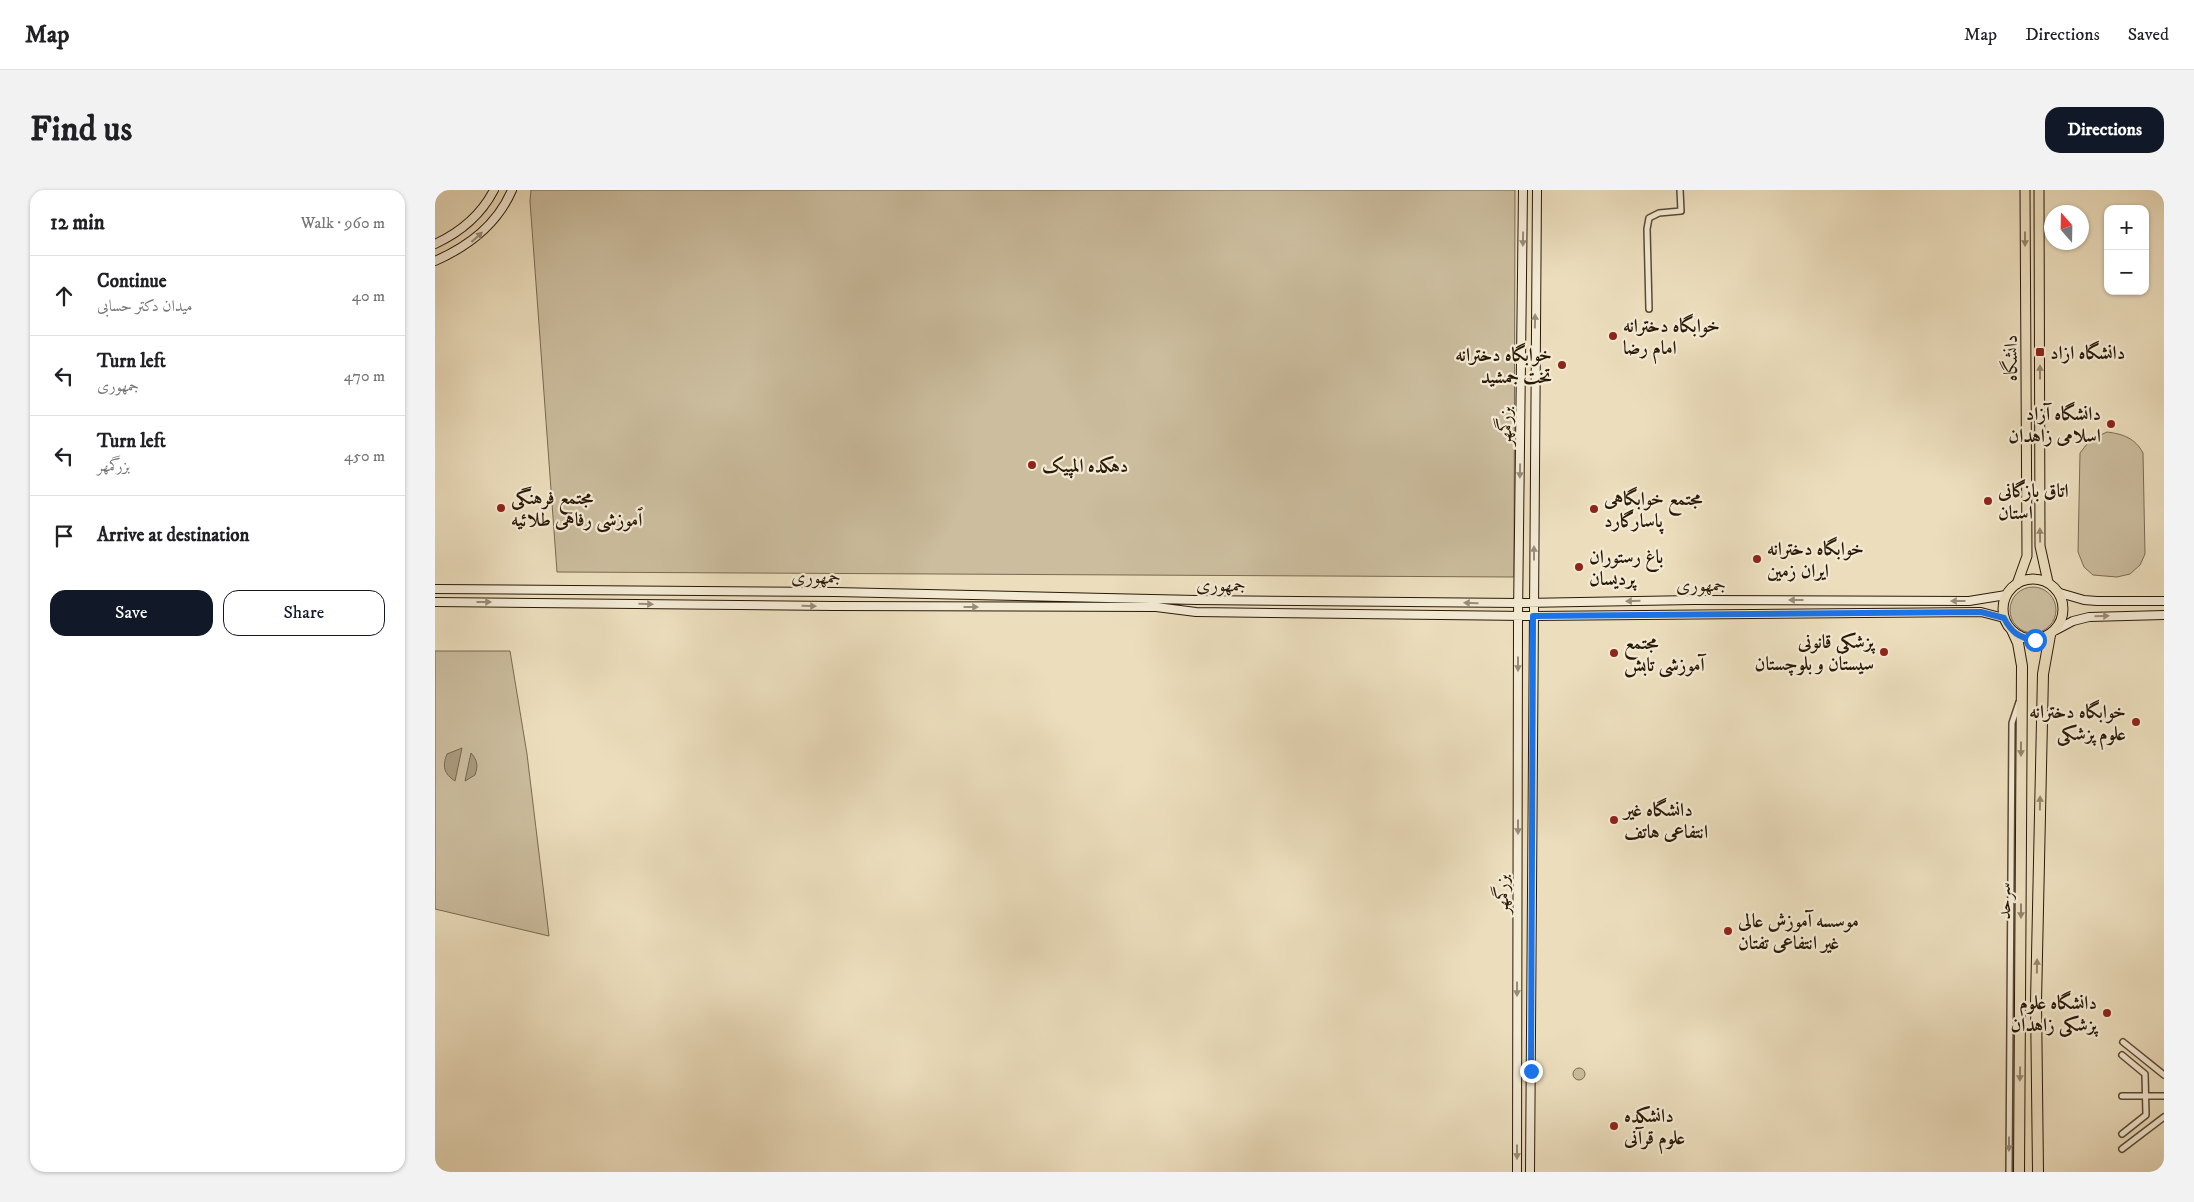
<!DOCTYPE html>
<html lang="en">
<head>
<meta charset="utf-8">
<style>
	:root { --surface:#fff; --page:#f2f2f2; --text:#202124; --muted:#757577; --line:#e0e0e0; --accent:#111827 }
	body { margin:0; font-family:"IM FELL DW Pica",Amiri,serif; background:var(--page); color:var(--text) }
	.controls { position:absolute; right:15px; top:15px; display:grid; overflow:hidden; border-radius:10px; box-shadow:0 1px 4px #0004 }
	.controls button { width:45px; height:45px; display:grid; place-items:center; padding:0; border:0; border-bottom:1px solid var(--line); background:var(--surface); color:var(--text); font:25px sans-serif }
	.compass { position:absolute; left:1609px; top:15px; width:45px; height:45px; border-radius:50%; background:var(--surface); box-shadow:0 1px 4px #0004; rotate:340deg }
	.stop { position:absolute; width:15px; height:15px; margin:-11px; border:4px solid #1a73e8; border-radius:50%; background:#fff }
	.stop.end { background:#1a73e8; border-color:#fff; box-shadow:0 1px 5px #0008 }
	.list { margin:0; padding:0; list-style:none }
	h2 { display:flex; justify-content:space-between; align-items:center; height:65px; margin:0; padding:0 20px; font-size:21px }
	h2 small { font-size:16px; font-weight:400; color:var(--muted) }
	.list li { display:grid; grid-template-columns:32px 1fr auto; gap:15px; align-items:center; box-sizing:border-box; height:80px; padding:0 20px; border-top:1px solid var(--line) }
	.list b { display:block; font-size:19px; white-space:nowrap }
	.list p { margin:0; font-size:16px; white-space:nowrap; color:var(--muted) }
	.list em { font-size:16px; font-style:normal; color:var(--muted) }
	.actions { display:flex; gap:10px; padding:15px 20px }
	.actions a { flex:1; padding:11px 0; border:1px solid var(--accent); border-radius:15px; text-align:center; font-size:18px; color:var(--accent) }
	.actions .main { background:var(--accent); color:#fff }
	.icon { flex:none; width:28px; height:28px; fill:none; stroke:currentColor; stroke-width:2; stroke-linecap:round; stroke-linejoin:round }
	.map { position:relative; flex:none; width:1729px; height:982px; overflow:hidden; border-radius:15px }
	header { display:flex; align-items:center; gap:30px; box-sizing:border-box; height:70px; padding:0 25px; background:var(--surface); border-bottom:1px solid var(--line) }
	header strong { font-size:24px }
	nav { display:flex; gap:28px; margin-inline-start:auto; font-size:18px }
	.intro { display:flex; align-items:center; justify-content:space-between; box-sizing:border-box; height:120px; padding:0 30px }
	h1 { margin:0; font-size:35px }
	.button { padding:12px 22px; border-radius:15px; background:var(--accent); color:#fff; font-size:18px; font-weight:700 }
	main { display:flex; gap:30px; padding:0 30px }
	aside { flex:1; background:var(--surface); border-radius:15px; box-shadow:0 1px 4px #0004 }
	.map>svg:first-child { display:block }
	.green { fill:#cbbd9e; stroke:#7a6b53 }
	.water { fill:#aa9b7f; stroke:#77674f }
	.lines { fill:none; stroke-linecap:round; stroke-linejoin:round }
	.street-casing { stroke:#5a4a35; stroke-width:8 }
	.secondary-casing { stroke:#2a1908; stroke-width:10 }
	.primary-casing { stroke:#2a1908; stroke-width:11 }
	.highway-casing { stroke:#2a1908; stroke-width:12 }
	.street { stroke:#f3ead4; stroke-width:5 }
	.secondary { stroke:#f3ead4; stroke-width:8 }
	.primary { stroke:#ecdebd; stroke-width:9 }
	.highway { stroke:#ecdebd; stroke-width:10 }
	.oneway { fill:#998c78 }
	.oneway2 { fill:#95856c }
	.route { stroke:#1a73e8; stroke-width:6 }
	.poi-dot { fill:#8f2418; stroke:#f3ead4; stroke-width:2 }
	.labels { text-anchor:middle; stroke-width:4.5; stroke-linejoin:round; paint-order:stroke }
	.poi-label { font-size:19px; font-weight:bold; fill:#2a1908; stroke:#f3ead4; text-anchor:start }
	.street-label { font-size:19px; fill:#2a1908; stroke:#f3ead4 }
</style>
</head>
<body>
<header>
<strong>Map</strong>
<nav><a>Map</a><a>Directions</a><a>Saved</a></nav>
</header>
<div class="intro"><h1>Find us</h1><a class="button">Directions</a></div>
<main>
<aside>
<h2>12 min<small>Walk · 960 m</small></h2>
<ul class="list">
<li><svg class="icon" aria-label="ahead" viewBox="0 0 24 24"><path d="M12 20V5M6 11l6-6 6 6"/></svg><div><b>Continue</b><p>میدان دکتر حسابی</p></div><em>40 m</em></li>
<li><svg class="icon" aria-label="left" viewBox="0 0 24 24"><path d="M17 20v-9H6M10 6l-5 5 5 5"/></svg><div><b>Turn left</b><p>جمهوری</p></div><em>470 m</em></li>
<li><svg class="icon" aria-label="left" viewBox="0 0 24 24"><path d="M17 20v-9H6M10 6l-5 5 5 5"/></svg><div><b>Turn left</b><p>بزرگمهر</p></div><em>450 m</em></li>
<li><svg class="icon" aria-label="arrive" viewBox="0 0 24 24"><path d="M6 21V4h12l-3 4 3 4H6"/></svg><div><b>Arrive at destination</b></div></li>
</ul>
<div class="actions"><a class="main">Save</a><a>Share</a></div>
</aside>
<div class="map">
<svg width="1729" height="982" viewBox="0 0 1729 982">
	<rect width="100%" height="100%" fill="#ecdebd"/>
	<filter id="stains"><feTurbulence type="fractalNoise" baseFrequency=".004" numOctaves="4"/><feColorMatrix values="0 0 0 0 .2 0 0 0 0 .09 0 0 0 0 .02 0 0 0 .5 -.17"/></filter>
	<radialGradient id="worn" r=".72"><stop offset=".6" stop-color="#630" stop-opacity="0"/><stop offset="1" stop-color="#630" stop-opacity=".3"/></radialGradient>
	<path class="green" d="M96,0H1080L1079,387L122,382L95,11Z
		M1672,242C1688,244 1700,248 1708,263L1710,364L1705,375L1695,384L1682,387L1658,385L1649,377L1643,362L1645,263L1655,250Z
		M1575 420a23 23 0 1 1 46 0a23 23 0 1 1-46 0Z
		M0,461H75L92,564L114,746L0,719Z
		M1138 884a6 6 0 1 1 12 0a6 6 0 1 1-12 0Z"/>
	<path class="water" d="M27,558L20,591C9,584 7,576 12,564Z
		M36,563C43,571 43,576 40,585L30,591Z"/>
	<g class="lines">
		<defs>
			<path id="street" d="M1214,119L1212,39L1214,28L1224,23L1246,21L1245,0
				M1688,852L1729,885
				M1687,906H1729
				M1687,944L1711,925L1710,884L1687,865
				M1687,959L1729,927
				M1574,982L1577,533L1584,512"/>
			<path id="secondary" d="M0,54C26,42 46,25 59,0
				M0,71C34,56 62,35 77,0
				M0,399L400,402L762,410L1084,413L1258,410L1534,411L1571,405
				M1625,403L1649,410L1662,411H1729
				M0,412L399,416L721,417L761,422L1098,426L1546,422L1569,428
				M1621,440L1638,431L1654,427L1729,425
				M1082,982L1083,426L1088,0
				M1095,982L1102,0"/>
			<path id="primary" d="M1604,0L1605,356L1613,392
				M1568 419a30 30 0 1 1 60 0a30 30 0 1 1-60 0Z
				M1582,394L1592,366L1590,0"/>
			<path id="highway" d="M1578,442L1583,453L1587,476L1584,982
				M1603,982L1601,812L1608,484L1615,445"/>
		</defs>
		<use href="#street" class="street-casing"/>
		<use href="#secondary" class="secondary-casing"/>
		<use href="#primary" class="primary-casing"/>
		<use href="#highway" class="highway-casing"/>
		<use href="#street" class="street"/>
		<use href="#secondary" class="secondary"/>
		<use href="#primary" class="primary"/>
		<use href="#highway" class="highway"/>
	</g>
	<defs><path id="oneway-solid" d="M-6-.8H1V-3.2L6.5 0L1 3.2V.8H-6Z" transform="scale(1.25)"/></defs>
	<g class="oneway">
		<use href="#oneway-solid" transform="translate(42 47) rotate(-42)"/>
		<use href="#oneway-solid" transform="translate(1088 49) rotate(91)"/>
		<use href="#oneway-solid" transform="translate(1100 131) rotate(-89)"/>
		<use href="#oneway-solid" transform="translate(1085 281) rotate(91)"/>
		<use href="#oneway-solid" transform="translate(1099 363) rotate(-90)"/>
		<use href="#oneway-solid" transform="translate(1361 410) rotate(-180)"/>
		<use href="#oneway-solid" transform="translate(1198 411) rotate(179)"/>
		<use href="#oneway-solid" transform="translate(1523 411) rotate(-180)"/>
		<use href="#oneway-solid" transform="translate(49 412)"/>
		<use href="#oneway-solid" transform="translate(1036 413) rotate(-179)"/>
		<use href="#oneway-solid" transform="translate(211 414) rotate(1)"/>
		<use href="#oneway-solid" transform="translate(374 416) rotate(1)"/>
		<use href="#oneway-solid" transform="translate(536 417)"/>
		<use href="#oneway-solid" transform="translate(1667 426) rotate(-2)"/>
		<use href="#oneway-solid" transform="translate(1083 474) rotate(90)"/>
		<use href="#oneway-solid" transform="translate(1083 637) rotate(90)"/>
		<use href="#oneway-solid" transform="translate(1082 799) rotate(90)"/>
		<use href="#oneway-solid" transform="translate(1574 954) rotate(90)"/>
		<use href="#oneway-solid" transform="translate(1082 962) rotate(90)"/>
	</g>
	<g class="oneway2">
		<use href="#oneway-solid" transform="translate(1590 49) rotate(90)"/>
		<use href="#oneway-solid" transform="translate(1605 182) rotate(-90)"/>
		<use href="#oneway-solid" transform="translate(1605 345) rotate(-91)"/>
		<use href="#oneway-solid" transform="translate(1586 559) rotate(90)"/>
		<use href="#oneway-solid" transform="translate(1605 613) rotate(-89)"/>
		<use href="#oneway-solid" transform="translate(1586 721) rotate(90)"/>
		<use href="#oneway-solid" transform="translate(1602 776) rotate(-89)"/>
		<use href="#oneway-solid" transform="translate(1585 884) rotate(91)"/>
	</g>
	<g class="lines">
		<path class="route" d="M1096,881L1098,426L1546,422L1569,428C1576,442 1584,448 1600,450"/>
	</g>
	<g class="poi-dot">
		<circle cx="1178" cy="146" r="5"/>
		<rect x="1600" y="157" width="10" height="10" rx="2.5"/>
		<circle cx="1127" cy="175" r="5"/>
		<circle cx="1676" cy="234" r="5"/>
		<circle cx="597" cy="275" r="5"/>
		<circle cx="1553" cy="311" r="5"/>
		<circle cx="66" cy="318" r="5"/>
		<circle cx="1159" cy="319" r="5"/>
		<circle cx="1322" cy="369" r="5"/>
		<circle cx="1144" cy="377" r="5"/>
		<circle cx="1449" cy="462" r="5"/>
		<circle cx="1179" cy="463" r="5"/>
		<circle cx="1701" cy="532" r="5"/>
		<circle cx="1179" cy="630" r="5"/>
		<circle cx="1293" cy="741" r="5"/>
		<circle cx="1672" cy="823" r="5"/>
		<circle cx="1179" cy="936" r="5"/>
	</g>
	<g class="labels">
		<g class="poi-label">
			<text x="1188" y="142">خوابگاه دخترانه<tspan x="1188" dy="22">امام رضا</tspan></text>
			<text x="1615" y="169">دانشگاه ازاد</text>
			<text x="1117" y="171" text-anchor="end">خوابگاه دخترانه<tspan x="1117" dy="22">تخت جمشید</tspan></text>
			<text x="1666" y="230" text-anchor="end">دانشگاه آزاد<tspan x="1666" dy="22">اسلامی زاهدان</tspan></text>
			<text x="607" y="282">دهکده المپیک</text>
			<text x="1563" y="307">اتاق بازگانی<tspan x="1563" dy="22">استان</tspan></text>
			<text x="76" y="314">مجتمع فرهنگی<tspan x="76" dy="22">ٱموزشی رفاهی طلائیه</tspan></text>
			<text x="1169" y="315">مجتمع خوابگاهی<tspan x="1169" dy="22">پاسارگارد</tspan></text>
			<text x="1332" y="365">خوابگاه دخترانه<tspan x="1332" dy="22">ایران زمین</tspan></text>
			<text x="1154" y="373">باغ رستوران<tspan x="1154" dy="22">پردیسان</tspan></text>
			<text x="1439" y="458" text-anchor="end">پزشکی قانونی<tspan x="1439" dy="22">سیستان و بلوچستان</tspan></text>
			<text x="1189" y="459">مجتمع<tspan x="1189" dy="22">آموزشی تابش</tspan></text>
			<text x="1691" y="528" text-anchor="end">خوابگاه دخترانه<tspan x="1691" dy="22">علوم پزشکی</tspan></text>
			<text x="1189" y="626">دانشگاه غیر<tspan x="1189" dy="22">انتفاعی هاتف</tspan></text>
			<text x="1303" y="737">موسسه آموزش عالی<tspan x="1303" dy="22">غیر انتفاعی تفتان</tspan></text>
			<text x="1662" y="819" text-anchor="end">دانشگاه علوم<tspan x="1662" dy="22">پزشکی زاهدان</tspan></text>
			<text x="1189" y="932">دانشکده<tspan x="1189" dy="22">علوم قرآنی</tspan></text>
		</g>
		<g class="street-label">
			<text transform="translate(1575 168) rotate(-90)" y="7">دانشگاه</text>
			<text transform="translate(1069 236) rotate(-89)" y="7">بزرگمهر</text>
			<text transform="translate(381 386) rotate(1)" y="7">جمهوری</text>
			<text transform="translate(786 394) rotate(1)" y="7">جمهوری</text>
			<text x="1266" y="401">جمهوری</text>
			<text transform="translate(1066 704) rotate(-90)" y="7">بزرگمهر</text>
			<text transform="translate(1568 711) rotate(-90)" y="7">سرحد</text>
		</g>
	</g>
	<rect width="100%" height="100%" filter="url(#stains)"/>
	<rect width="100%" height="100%" fill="url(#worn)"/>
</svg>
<div class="controls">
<button>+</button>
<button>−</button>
</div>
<svg class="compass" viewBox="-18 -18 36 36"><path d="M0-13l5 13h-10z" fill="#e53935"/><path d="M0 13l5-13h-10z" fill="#757577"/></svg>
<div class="stop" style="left:1600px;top:450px"></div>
<div class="stop end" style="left:1096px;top:881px"></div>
</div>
</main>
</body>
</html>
